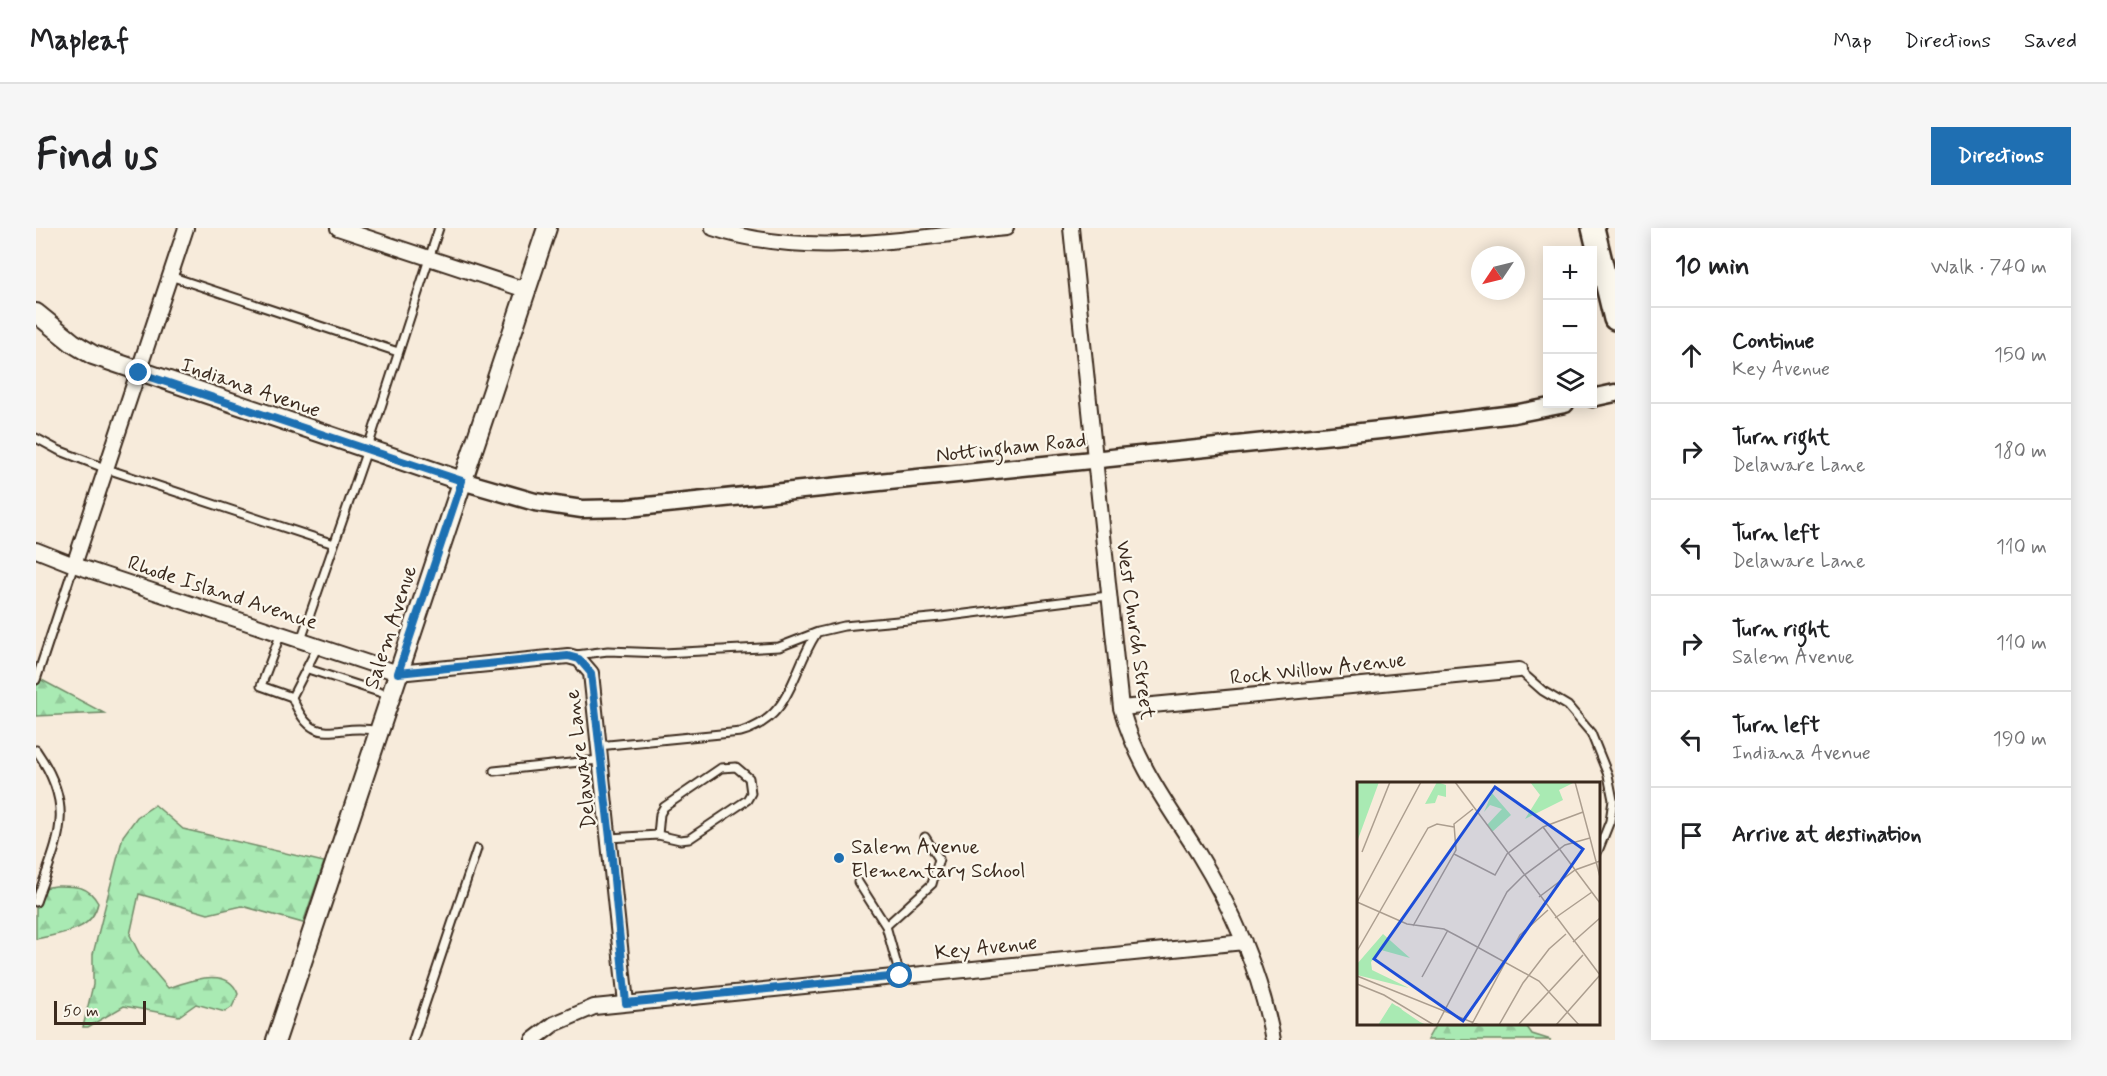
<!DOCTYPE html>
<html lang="en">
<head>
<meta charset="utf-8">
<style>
	:root { --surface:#fff; --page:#f6f6f6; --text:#202124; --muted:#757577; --line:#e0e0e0; --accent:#1f6fb2 }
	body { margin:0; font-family:Mynerve,sans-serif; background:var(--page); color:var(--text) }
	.controls { position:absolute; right:18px; top:18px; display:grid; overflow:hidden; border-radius:0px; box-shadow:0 3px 15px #0003 }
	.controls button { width:54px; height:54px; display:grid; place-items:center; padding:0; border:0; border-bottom:2px solid var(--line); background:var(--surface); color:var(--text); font:30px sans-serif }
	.compass { position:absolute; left:1435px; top:18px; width:54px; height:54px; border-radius:50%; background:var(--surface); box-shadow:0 3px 15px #0003; rotate:235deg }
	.scale { position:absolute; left:18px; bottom:15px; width:92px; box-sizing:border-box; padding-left:6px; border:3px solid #3b2a1e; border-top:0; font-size:16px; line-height:21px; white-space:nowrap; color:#3b2a1e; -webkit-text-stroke:4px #fbf7ec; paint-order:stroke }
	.stop { position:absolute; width:18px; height:18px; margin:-14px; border:4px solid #1f6fb2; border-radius:50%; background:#fff }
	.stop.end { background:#1f6fb2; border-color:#fff; box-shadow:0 2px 6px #0008 }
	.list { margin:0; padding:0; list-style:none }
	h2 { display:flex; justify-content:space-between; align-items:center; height:78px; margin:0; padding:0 24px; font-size:26px }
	h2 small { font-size:20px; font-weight:400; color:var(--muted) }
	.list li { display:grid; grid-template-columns:39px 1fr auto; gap:18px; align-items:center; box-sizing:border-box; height:96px; padding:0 24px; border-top:2px solid var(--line) }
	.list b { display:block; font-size:22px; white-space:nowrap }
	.list p { margin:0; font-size:20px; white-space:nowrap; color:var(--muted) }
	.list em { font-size:20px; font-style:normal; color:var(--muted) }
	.icon { flex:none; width:33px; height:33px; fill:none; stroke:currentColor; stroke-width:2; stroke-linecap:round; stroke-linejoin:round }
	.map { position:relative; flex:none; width:1579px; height:812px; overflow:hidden; border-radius:0px }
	header { display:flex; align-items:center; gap:36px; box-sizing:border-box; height:84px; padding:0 30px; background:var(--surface); border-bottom:2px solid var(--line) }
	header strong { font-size:28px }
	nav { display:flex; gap:33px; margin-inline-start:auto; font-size:21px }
	.intro { display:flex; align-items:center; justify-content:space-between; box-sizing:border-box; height:144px; padding:0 36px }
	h1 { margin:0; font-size:42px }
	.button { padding:15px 27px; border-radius:0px; background:var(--accent); color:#fff; font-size:21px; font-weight:700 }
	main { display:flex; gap:36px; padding:0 36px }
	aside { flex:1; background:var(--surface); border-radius:0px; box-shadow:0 3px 15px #0003 }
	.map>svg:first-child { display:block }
	.forest { fill:url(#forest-firs); stroke:#728a68; stroke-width:1.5 }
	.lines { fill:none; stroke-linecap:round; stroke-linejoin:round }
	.service-casing { stroke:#3b2a1e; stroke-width:11 }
	.minor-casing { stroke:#3b2a1e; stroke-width:18 }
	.tertiary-casing { stroke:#3b2a1e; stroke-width:21 }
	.secondary-casing { stroke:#3b2a1e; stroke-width:22 }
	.primary-casing { stroke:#3b2a1e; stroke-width:26 }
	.service { stroke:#fbf7ec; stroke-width:7 }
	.minor { stroke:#fbf7ec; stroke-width:14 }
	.tertiary { stroke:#fbf7ec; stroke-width:16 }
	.secondary { stroke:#fbf7ec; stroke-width:18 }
	.primary { stroke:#fbf7ec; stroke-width:21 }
	.route { stroke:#1f6fb2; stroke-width:8 }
	.poi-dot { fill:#1f6fb2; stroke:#fbf7ec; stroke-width:2 }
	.labels { text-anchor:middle; stroke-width:4.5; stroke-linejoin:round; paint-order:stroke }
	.street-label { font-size:21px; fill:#3b2a1e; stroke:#fbf7ec }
	.poi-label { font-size:21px; fill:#3b2a1e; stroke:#fbf7ec; text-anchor:start }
	.inset-road { fill:none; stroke:#ac9e8f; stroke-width:1.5 }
	.view { fill:#1d4ed8; fill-opacity:0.15; stroke:#1d4ed8; stroke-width:3 }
	.inset-edge { fill:none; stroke:#3b2a1e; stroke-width:3 }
</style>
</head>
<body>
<header>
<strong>Mapleaf</strong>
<nav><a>Map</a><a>Directions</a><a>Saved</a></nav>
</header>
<div class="intro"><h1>Find us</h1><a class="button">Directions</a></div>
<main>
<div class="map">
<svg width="1579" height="812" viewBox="0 0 1579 812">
	<defs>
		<pattern id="forest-firs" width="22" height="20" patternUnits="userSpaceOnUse" patternTransform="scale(1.5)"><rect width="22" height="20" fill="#a9eab3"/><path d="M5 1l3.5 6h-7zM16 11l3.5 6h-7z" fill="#92c99a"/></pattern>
	</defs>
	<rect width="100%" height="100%" fill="#f7ebdb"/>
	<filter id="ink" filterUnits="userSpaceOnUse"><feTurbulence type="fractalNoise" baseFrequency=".0167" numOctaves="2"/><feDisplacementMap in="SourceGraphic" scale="12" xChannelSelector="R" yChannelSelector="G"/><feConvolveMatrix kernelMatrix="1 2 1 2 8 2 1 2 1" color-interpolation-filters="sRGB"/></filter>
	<g filter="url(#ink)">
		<path class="forest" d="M0,449L68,485L0,488Z
			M119,577L147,601L288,634L267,695L206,678L172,686L103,666L94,707L104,727L132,760C152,754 192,737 202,766L196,779L189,784L160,776L143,788L88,778L52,799H47L57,757V726L87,608L101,589Z
			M20,658C39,658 52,657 62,675C56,704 25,705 0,711V661Z
			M1400,796H1489L1496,806L1515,812H1391Z"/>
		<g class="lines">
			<defs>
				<path id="service" d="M134,48L362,124
					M0,210L22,222L71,241L298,316
					M245,405L225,458L256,469
					M265,412L331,222L403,0
					M282,418L256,469C278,525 300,493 342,503
					M540,427L572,423L627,425L743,419L782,404L808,398L905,389L1072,368
					M272,441L352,467
					M1483,442L1507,463L1532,478L1555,505L1572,547L1577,572L1574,593L1562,623
					M0,452L38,337
					M562,518L705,504C756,489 755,445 780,406
					M0,522C42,582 21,612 0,674
					M458,543L563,532
					M574,610L622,607L644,612L653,611L711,572L715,565L713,550L700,539L685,540L628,579L624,586L622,607
					M822,654L850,698L864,748
					M850,698L896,656L903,631L889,609
					M377,812L441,621"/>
				<path id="minor" d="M302,0L490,62
					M677,0C771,32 874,9 970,0
					M1035,0L1085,480C1102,539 1130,574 1162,625C1197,682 1225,746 1237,812
					M0,322L38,337L362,445L532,428L543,431L555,445L590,775
					M38,337L150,0
					M1085,480L1483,442
					M497,812L518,796L558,779L1208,714"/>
				<path id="tertiary" d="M1556,170L1579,165
					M426,253L499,274L546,281L592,280L1354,201L1478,186L1529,176"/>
				<path id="secondary" d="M0,85L37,115L57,127L426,253
					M240,812L511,0"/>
				<path id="primary" d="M1557,0L1579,91"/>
			</defs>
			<use href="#service" class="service-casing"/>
			<use href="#minor" class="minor-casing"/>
			<use href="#tertiary" class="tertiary-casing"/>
			<use href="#secondary" class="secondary-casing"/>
			<use href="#primary" class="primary-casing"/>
			<use href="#service" class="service"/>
			<use href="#minor" class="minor"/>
			<use href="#tertiary" class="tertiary"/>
			<use href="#secondary" class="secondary"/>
			<use href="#primary" class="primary"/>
		</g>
	</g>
	<g class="lines" filter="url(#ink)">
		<path class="route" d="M103,145L426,253L362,445L532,428L543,431L555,445L574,610L590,775L864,748"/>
	</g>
	<circle class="poi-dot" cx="803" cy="630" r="6"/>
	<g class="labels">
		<g class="street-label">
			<text transform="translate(215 159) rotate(19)" y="7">Indiana Avenue</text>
			<text transform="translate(975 219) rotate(-6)" y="7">Nottingham Road</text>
			<text transform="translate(187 364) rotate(18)" y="7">Rhode Island Avenue</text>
			<text transform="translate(354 399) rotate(-72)" y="7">Salem Avenue</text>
			<text transform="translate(1100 402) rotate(82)" y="7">West Church Street</text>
			<text transform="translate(1282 440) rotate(-6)" y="7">Rock Willow Avenue</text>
			<text transform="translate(544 531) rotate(-97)" y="7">Delaware Lane</text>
			<text transform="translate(950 719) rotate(-6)" y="7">Key Avenue</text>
		</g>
		<g class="poi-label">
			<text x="815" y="625">Salem Avenue<tspan x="815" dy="24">Elementary School</tspan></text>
		</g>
	</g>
	<g transform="translate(1321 554)">
		<rect width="243" height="243" fill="#f7ebdb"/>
		<path d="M35,221L63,240L70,243H21Z" fill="#a9eab3"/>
		<path d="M0,0H22L0,60ZM80,0L89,3V15L81,13L78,21L68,22ZM173,0H216V1L202,8L206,18L168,37L183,13ZM135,11L154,33L135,50L130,43L145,27L133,23L127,30ZM26,152L53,176L24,168L14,180L15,188L52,206L0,193V182Z" fill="#a9eab3"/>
		<path d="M30 232a8 8 0 1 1 16 0a8 8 0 1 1-16 0Z" fill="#a9eab3"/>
		<path class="inset-road" d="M98,0L243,193M186,45L243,121M233,56L243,95M5,70L33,0M97,72L138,93L150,72L186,45L226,30M166,94L208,63L233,56L218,0M182,115L218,88L243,79M0,120L50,142L87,147L104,156L182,199L222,243M0,120L64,0M198,136L235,110M56,144L99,68L97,42L116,27M216,160L243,136M0,169L71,46L80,42L97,45M0,194L122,243M65,195L91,148M0,202L27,213L77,243M115,242L163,153L191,128M162,242L226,173M80,243L150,110L166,94M142,243L166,201L192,167L209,152M199,243L243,193"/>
		<path class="view" d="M138,5L226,67L106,239L17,177Z"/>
		<rect width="243" height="243" class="inset-edge"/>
	</g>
</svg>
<div class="controls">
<button>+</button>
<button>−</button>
<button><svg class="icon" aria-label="layers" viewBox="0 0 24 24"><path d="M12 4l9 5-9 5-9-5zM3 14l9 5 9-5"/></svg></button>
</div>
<svg class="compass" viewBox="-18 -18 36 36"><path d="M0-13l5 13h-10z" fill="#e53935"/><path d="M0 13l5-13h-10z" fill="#757577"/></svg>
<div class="scale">50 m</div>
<div class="stop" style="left:864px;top:748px"></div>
<div class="stop end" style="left:103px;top:145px"></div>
</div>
<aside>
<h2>10 min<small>Walk · 740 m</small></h2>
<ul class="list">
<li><svg class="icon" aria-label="ahead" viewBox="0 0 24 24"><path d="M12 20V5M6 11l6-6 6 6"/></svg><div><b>Continue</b><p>Key Avenue</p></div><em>150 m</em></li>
<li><svg class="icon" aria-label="right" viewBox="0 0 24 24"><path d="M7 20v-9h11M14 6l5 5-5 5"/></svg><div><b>Turn right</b><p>Delaware Lane</p></div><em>180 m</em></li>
<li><svg class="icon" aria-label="left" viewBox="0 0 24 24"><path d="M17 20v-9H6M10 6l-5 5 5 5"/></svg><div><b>Turn left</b><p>Delaware Lane</p></div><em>110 m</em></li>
<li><svg class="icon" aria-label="right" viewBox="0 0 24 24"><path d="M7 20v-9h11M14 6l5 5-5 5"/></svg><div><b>Turn right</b><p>Salem Avenue</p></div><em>110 m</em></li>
<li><svg class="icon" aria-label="left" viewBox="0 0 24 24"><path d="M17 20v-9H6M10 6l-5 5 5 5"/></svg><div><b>Turn left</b><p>Indiana Avenue</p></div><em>190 m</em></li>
<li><svg class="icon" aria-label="arrive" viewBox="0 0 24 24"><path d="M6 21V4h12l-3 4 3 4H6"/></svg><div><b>Arrive at destination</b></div></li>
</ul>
</aside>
</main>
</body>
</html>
